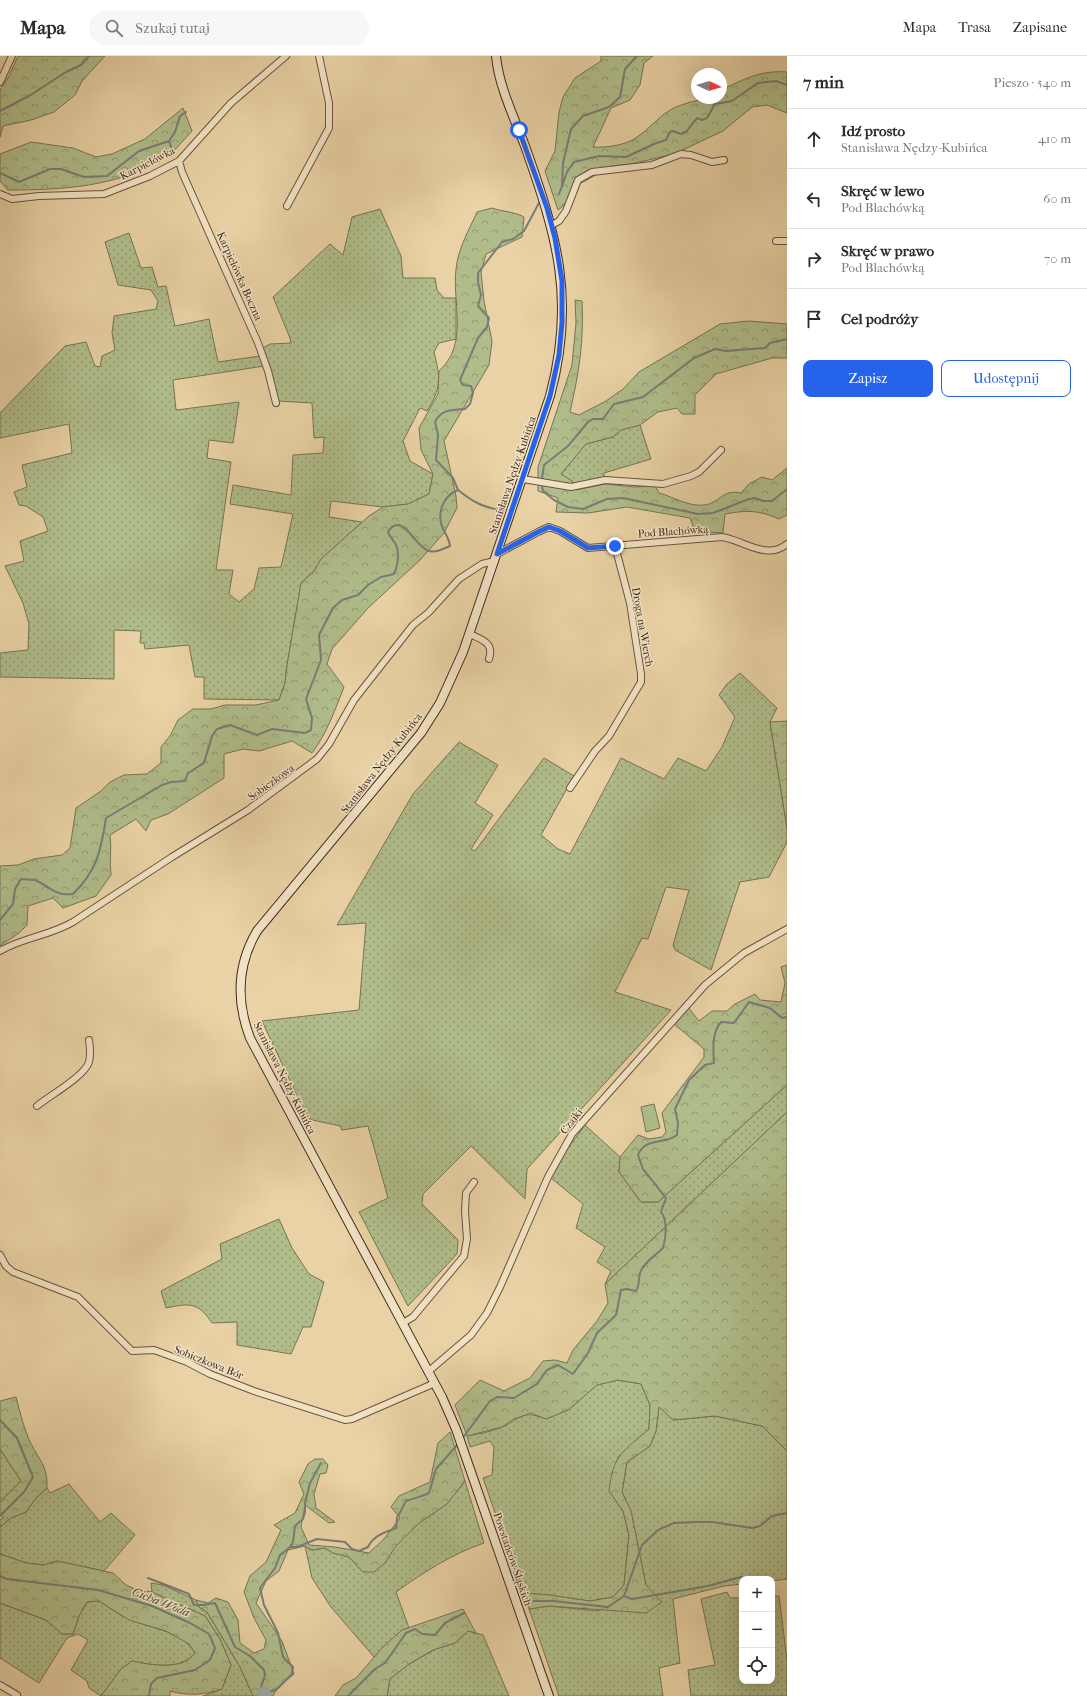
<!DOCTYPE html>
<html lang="pl">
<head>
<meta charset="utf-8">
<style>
	:root { --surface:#fff; --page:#f7f7f7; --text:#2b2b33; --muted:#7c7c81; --line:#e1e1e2; --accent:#2563eb }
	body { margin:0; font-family:"IM FELL French Canon",serif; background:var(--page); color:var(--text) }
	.controls { position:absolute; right:12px; bottom:12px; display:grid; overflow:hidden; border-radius:8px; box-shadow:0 4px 16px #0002 }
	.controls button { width:36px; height:36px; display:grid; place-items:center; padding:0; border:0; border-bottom:1px solid var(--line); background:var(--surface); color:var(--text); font:20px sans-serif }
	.compass { position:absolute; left:691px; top:12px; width:36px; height:36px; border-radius:50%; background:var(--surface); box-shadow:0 4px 16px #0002; rotate:94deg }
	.stop { position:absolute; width:12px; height:12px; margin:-9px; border:3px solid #2563eb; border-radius:50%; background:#fff }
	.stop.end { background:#2563eb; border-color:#fff; box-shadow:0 1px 4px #0008 }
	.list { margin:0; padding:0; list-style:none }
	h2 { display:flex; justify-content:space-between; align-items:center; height:52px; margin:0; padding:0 16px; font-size:17px }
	h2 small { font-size:13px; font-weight:400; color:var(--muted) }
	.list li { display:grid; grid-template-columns:26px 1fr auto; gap:12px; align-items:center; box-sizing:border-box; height:60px; padding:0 16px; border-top:1px solid var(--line) }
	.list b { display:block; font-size:15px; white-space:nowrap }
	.list p { margin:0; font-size:13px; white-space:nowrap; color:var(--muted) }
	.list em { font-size:13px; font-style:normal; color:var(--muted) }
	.actions { display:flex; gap:8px; padding:12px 16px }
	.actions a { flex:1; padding:9px 0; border:1px solid var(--accent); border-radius:8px; text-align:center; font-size:14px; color:var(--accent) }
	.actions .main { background:var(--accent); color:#fff }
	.icon { flex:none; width:22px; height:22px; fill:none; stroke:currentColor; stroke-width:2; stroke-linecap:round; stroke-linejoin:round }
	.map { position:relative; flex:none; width:787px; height:1640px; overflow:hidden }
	header { display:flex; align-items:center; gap:24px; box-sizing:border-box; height:56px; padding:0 20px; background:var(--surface); border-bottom:1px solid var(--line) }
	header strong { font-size:19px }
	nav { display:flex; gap:22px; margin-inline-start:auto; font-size:14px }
	.search { width:280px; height:36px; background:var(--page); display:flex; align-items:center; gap:10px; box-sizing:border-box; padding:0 14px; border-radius:22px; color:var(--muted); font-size:15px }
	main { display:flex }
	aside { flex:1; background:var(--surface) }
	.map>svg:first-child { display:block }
	.green { fill:url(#green-dots); stroke:#787354 }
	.forest { fill:url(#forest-crowns); stroke:#787354 }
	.pitch { fill:#b0bd8b; stroke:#787354 }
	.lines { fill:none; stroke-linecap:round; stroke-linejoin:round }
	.stream { stroke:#787d76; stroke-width:2 }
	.river { stroke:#9cb5b2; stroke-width:13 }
	.street-casing { stroke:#6b533f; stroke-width:8 }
	.secondary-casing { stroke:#41291d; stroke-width:10 }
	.street { stroke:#f1e2c4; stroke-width:6 }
	.secondary { stroke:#f1e2c4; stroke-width:8 }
	.route { stroke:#2563eb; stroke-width:5 }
	.labels { text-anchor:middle; stroke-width:3; stroke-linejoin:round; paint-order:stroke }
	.street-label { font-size:11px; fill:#41291d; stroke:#f1e2c4 }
	.water-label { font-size:12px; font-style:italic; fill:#53453b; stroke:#f1e2c4 }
</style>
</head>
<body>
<header>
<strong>Mapa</strong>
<div class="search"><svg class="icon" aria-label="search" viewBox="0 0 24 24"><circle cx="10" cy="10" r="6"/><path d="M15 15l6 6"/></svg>Szukaj tutaj</div>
<nav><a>Mapa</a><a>Trasa</a><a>Zapisane</a></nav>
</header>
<main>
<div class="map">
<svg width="787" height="1640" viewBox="0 0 787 1640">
	<defs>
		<pattern id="green-dots" width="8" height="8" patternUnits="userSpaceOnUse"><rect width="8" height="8" fill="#b0bd8b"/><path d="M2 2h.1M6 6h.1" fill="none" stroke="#919a71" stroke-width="1.8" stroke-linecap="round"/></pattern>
		<pattern id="forest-crowns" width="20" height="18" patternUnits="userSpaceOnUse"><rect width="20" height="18" fill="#b0bd8b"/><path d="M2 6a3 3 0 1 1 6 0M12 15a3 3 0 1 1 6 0" fill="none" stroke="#919a71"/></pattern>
	</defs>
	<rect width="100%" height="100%" fill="#e9d2a5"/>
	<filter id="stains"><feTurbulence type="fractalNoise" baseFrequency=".005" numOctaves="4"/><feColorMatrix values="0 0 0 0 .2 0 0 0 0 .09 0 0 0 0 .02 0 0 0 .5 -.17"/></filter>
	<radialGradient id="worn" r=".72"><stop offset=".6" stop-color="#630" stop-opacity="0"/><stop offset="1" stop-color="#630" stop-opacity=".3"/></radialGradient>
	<path class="green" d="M380,153L401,200L403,222H435L437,234L444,242H456V283L439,287L434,296C441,323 441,332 427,355L420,352L403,385L410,405L433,418L429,438L408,448L383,451L331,445L329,461L362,466L321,503L314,515L301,527L287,609L285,627L279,644L204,643V621H195L189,589L145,593L144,587H140L141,575L114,574V623L0,621V597L28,594L29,568L23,547L5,510L24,505L20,485L48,475L43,461L26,450L19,449L14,436L27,431L22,409L72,397L69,368L0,382V357L65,290L86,286L95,310L100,311L102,300L115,294L112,277L114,260L156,253L158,245L151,234L118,229L105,186L129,177L141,212L152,211L158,231L166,230L175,270L209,263L218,306L260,300L264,310L173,324L176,354L239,346L233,387L209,384L207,402L231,406L216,514H233L229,538L239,546L254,533L259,512L281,511L293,458L230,448L233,429L291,439L293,399L323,397L324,381L314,382L312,347L278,345L263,292L270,288L291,287L290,282L273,241L330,188L343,199L352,161Z
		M640,369L651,403L604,417L605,428L576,434L572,425L561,418L586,388L613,381L621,374Z
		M740,617L777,652L770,666L787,772V786L769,821L740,826L711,914L675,894L673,889L689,834L666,831L648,883L642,882L615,936L671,954L527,1113L525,1143L471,1090L423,1138L422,1148L458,1184L457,1198L408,1250L359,1156L388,1142L368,1070L342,1074L340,1070L308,1063L262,965L359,954L366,867L337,869L413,738L459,686L498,709L475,747L493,759L471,793L475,795L544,702L574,720L541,779L558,793L570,798L621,702L664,723L678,702L706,715L722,691L735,661L719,639L727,628Z
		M787,1029V1056L605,1228L611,1215L597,1206L605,1191L576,1172L583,1148L551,1122L568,1092L585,1069L620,1101L619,1116L641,1146H658Z
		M279,1163L292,1192L309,1218L324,1226L311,1271H303L291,1298L237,1289V1266L212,1267C198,1246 190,1247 166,1252L161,1235L222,1203L220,1188Z
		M618,1324L641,1328L650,1349L649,1373L618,1401L609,1435L623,1455L629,1479L624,1529L613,1541L590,1545L549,1539L523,1537L483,1422L492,1419L494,1391L490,1385L470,1391L467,1380C478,1378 489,1376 500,1372C521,1363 521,1353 546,1363L568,1354L597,1329Z
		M659,1350L673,1364L715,1360L762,1370L787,1395V1523L772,1525V1523H742V1528L724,1530L673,1543L680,1607L659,1612L663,1640H559L529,1553L549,1550L598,1555L646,1529L631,1455L622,1436L627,1406L650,1390L656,1375Z
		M0,1393L21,1425L0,1446Z
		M465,1425L484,1487C452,1498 424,1516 396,1536L409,1572L402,1574L374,1601L331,1551L312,1522L305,1490L312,1494L325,1492L333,1497L349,1501L363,1516L385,1507L394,1491L419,1467L447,1448Z
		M69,1428L100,1466L111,1457L135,1479L104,1515L57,1505L44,1509L26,1507L0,1498V1471L11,1462L26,1456L36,1442L47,1432L50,1437Z
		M151,1527L163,1529L196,1544L199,1551L207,1556L240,1611L253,1640H203L222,1633L231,1609L220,1583L205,1560L152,1536Z
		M727,1536L730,1542H742V1625H772V1540H779L787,1604V1640H691L688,1614L715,1609L701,1543Z
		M99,1545C109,1551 120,1560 131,1564C153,1573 182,1575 195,1597C181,1615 151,1609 132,1605L121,1613L101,1640L89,1632L87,1625L71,1614L88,1584L78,1578L67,1582L39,1627L0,1602V1547L46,1564L62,1578H73L79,1560L87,1546Z
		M468,1575L483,1579L509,1640H387L390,1623L409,1608L436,1593L455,1587Z"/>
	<path class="forest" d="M18,0H105L82,25L75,39L54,56L31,64L3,70L0,81V34L9,20Z
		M601,0H653L644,7L640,29L630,44L611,52L593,91C606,92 627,89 637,81C651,72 660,58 676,51C691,45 705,42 721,42V34C745,23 760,14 787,16V57L767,49L752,51L723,75L674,98L631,108L612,110L574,131L567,147L558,154L545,115L555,95L559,56L563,41L575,22L601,5Z
		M183,52L192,75C184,83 176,94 167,101C119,131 62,134 8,134L0,125V98L31,86L73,92L96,101L112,98L145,83Z
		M492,152C503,156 513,155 524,161L522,181L486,198L481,216L484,245L492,285L489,309L444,385L456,440L457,452L444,477L420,504L368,552L332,593L327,608L344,631C335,654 327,677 312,697L292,685L259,695L243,693L224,698V722L168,758L151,764L146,775L136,763L110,779C112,793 109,805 111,819L96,840L63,852L53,842L28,850L27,869L19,877L0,890V810L18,809L34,803L62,799L70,792L76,752L101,735L110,726L124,719L147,718L161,707V691L170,680L178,664L193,653H211L225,649H256L279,644L285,627L287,609L301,527L314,515L321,503L369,460L383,451L408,448L429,438L433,418L421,394L419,372L438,338L439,315C469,288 452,248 456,213C458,193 469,174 477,156Z
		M575,244L582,245C584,285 579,317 570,356L579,359L606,345L623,333L639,316L720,268L749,265L787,268V302H772L716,318L695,339V358H682L677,352L658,356L640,369L621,374L613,381L586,388L561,418L572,425L576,434L605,428L634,431L655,430L659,437C674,441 689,451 704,449C720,447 722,433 741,437L749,428L762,421L772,424L787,412V459L779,463C759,454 747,454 725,458L723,477L695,475L690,462L627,451L588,457L556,456L558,442L538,435V411L572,309L576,267Z
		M787,665V772L770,666Z
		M787,909V1029L658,1146H641L619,1116L620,1101L638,1079L649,1083L662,1081L666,1076L662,1057L704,1001V993L674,968L688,951L699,965L712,955H727L735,948L755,938L760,944L781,946L785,927L781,911Z
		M787,1056V1395L762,1370L715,1360L673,1364L659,1351L656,1375L650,1390L627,1406L622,1436L631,1455L646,1529L662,1546L646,1557L549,1550L529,1553L523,1537L549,1539L590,1545L613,1541L624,1529L629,1479L623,1455L609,1435C613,1398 623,1396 649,1373L650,1349L641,1328L618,1324L597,1329L568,1354L546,1363L531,1357L514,1363L502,1371L467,1380L455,1349L480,1324L504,1335L530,1322L543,1305L555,1304L567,1307L573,1294L597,1265L608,1247L605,1228Z
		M16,1341C20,1357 24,1372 30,1386C39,1404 48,1410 47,1432L36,1442L26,1456L11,1462L0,1471V1464L3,1461L0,1459V1446L21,1425L0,1393V1345Z
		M450,1376L465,1425L447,1448L419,1467L395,1491L385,1507L374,1516H363L349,1501L333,1497L325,1492L312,1494L305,1490L288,1494L279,1515L266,1525L256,1547L282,1585L294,1618L277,1632L273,1640H253L240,1611L207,1556L199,1551L196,1544L208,1547L216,1542L228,1546L238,1564L240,1587L254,1597L264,1593L266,1584L254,1562L244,1536L250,1520L266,1506L281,1474L274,1469L295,1457L304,1438L299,1426L308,1408L315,1403H323L328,1409L326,1417L320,1418L314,1438L316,1452L335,1466L329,1467L305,1449L301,1471L309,1489L335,1491L369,1497L384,1483L400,1462L391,1451L399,1440L430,1426L438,1387Z
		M0,1498L26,1507L44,1509L57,1505L113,1517L126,1529L135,1533L152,1536L205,1560L220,1583L231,1609L222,1633C204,1639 188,1640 170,1635V1640H101L121,1613L132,1605C151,1609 182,1615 195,1597L189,1588L166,1575L129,1564L99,1545L87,1546L79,1560L73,1578H62L46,1564L0,1547Z
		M463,1553L476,1577L468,1575L455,1587L433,1594L409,1608L390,1623L387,1640H335L343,1629L356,1622L383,1591L402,1574Z"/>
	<path class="pitch" d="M654,1048L660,1072L646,1076L641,1051Z"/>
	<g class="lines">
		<path class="stream" d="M0,55L29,40L66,16L81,9L89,0
			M169,85L173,97
			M0,117L19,126L50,113H61L84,121L107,120L139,95L169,85L175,76L180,60L186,56
			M562,130L567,116L574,106L599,100L626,101L654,88L666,84L670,76L673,75L681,78L686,76L697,62L702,64L707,62L715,48L732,45L758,27L776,25L787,29
			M559,138L562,130L563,107L571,73L583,60L609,51L620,41L625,13L637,0
			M542,423L544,409L568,390L588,366L593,363H603L614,348L643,341L694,302L715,293L726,295L765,292L770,287L787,283
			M542,430L543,435L554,444L568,451L583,453L607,443L623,442L698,458L713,457L749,443L755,442L763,445H772L787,433
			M458,434C473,446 481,450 499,454
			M0,864L13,848L15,833L21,823C26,824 33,823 37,825C52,832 55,840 73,838C97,815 101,794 106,762L162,729L171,726L185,725L188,717L204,707L212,680L217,673L230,669L257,679L272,673L305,677L311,674L312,662L306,643L321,604L319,579L333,552L342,544L358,539L368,529L381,521L394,518C398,510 400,495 395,487C392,483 390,481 388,476C402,454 415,491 429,495C437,497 442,493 450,490C449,480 442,474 441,467C438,453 445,439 458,434L453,422L436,404L438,379L435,366C441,353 452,354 465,353L470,348L473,337L471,330L463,329L460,324L478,282L487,271L489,262L478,250L481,239L478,226V217L502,186L513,183L524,175L539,147
			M0,1364L17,1382L33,1421L24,1436L0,1460
			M462,1383L490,1345L497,1341L514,1342L537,1328L547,1314L558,1309L573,1318L588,1297L597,1277L616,1259L621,1234L627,1233L636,1235C640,1229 638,1224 640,1217C643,1207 656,1199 663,1192C666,1182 668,1165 661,1156L666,1142L643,1113L638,1099C645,1081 664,1089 677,1079L678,1067L675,1053L689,1024L705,1009L714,1007C713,993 712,976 721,966L734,967L749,946L770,952L782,962L787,961
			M290,1491L293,1486L295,1470L303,1463L305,1456V1447L310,1427L321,1407
			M0,1520L7,1523L98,1534L152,1550L190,1567L209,1578L215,1592L210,1604L195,1614L157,1622L151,1628L149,1640
			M148,1522L189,1538L194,1549H203L215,1547L235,1591L250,1600L264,1614L265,1619L261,1631L264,1637L276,1634L292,1618L293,1611L283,1601L278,1577L264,1549L260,1532L275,1512L280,1499L290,1491H297L317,1483L345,1486L352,1493L359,1495L368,1491C373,1480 385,1476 396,1472L397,1462L406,1445C414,1442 421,1441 429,1437L436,1413L458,1388
			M624,1540L632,1543L708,1530L741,1521L754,1523
			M532,1545H553L608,1551L624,1540L642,1489L658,1474L674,1467L697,1466H712L752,1472L760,1470L772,1460L787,1457
			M348,1640L375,1613L385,1607L406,1577L415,1573L422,1578L435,1579L445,1567L464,1557"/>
		<path class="river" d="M264,1637L265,1640"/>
		<defs>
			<path id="street" d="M0,26L12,0
				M179,105L182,116L258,287L268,315L276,347
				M0,138L12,143L39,140L104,138L150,120L179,105L231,47L286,0
				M287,150L329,72V47L319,0
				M552,169L559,165L566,155L578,124L592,116L652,109L681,98L691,99L712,106L724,104
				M776,185H787
				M523,423L571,431L605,424L663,428L691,420L699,416L721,394
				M497,498L538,476L549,471L560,475L588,492L722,481C743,484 767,505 787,488
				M470,578C483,584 494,587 489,603
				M570,732L595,695L609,680L641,626V618L630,547L615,490
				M0,895C24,881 49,880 73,866L172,801L248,754L317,703L329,688L354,644L413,569L428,557L459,523L482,508L495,505
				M37,1050C49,1040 85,1020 89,1006C91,998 90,991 89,984
				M0,1199L6,1210L13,1216L78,1241L132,1295L154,1294L187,1306L210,1318L254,1335L345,1364L352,1363L435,1327
				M403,1267L413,1261L464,1200L467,1183L465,1155L466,1137L474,1126
				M429,1315L471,1279L487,1257L500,1231L548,1121L572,1078L705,929L744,897L787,873
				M0,1629L17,1639"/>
			<path id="secondary" d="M496,0C499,31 514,61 525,90C557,180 576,244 550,340L463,596L440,647L421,677L257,875C237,909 236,945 250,982L442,1341L456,1373L549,1640"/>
		</defs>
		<use href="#street" class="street-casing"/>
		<use href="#secondary" class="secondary-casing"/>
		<use href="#street" class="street"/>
		<use href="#secondary" class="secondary"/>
	</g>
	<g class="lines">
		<path class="route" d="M519,74L547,152L555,182L562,225V267L559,299L550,340L497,498L538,476L549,471L560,475L588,492L615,490"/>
	</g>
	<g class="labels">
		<g class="street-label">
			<text transform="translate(147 107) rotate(-27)" y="4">Karpielówka</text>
			<text transform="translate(240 220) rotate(66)" y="4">Karpielówka Boczna</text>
			<text transform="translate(512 419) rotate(-71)" y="4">Stanisława Nędzy-Kubińca</text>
			<text transform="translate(673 475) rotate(-4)" y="4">Pod Blachówką</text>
			<text transform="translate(643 571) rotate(80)" y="4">Droga na Wierch</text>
			<text transform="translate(381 707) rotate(-52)" y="4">Stanisława Nędzy-Kubińca</text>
			<text transform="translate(271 726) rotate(-36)" y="4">Sobiczkowa</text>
			<text transform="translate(285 1022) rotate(63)" y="4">Stanisława Nędzy-Kubińca</text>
			<text transform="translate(571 1065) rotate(-52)" y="4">Czajki</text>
			<text transform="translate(209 1306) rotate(22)" y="4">Sobiczkowa Bór</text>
			<text transform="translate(513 1503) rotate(71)" y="4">Powstańców Śląskich</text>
		</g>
		<g class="water-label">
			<text transform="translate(161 1546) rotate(21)" y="4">Cicha Woda</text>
		</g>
	</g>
	<rect width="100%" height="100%" filter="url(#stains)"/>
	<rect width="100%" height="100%" fill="url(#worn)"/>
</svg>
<div class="controls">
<button>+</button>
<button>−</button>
<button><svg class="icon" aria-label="locate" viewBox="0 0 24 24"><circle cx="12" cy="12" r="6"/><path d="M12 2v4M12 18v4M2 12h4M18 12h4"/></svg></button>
</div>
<svg class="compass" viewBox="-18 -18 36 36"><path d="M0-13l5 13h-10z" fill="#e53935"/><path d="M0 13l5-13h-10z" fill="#7c7c81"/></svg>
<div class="stop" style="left:519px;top:74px"></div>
<div class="stop end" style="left:615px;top:490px"></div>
</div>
<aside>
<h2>7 min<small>Pieszo · 540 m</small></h2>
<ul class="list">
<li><svg class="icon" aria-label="ahead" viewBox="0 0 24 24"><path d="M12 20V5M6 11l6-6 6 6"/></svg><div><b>Idź prosto</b><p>Stanisława Nędzy-Kubińca</p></div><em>410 m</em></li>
<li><svg class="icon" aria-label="left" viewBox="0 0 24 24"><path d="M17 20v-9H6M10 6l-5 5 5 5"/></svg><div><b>Skręć w lewo</b><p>Pod Blachówką</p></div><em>60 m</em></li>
<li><svg class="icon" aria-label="right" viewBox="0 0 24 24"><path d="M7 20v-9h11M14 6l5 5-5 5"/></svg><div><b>Skręć w prawo</b><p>Pod Blachówką</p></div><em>70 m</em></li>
<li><svg class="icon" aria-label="arrive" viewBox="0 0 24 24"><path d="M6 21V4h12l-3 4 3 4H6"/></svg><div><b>Cel podróży</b></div></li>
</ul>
<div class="actions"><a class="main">Zapisz</a><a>Udostępnij</a></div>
</aside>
</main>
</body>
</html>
